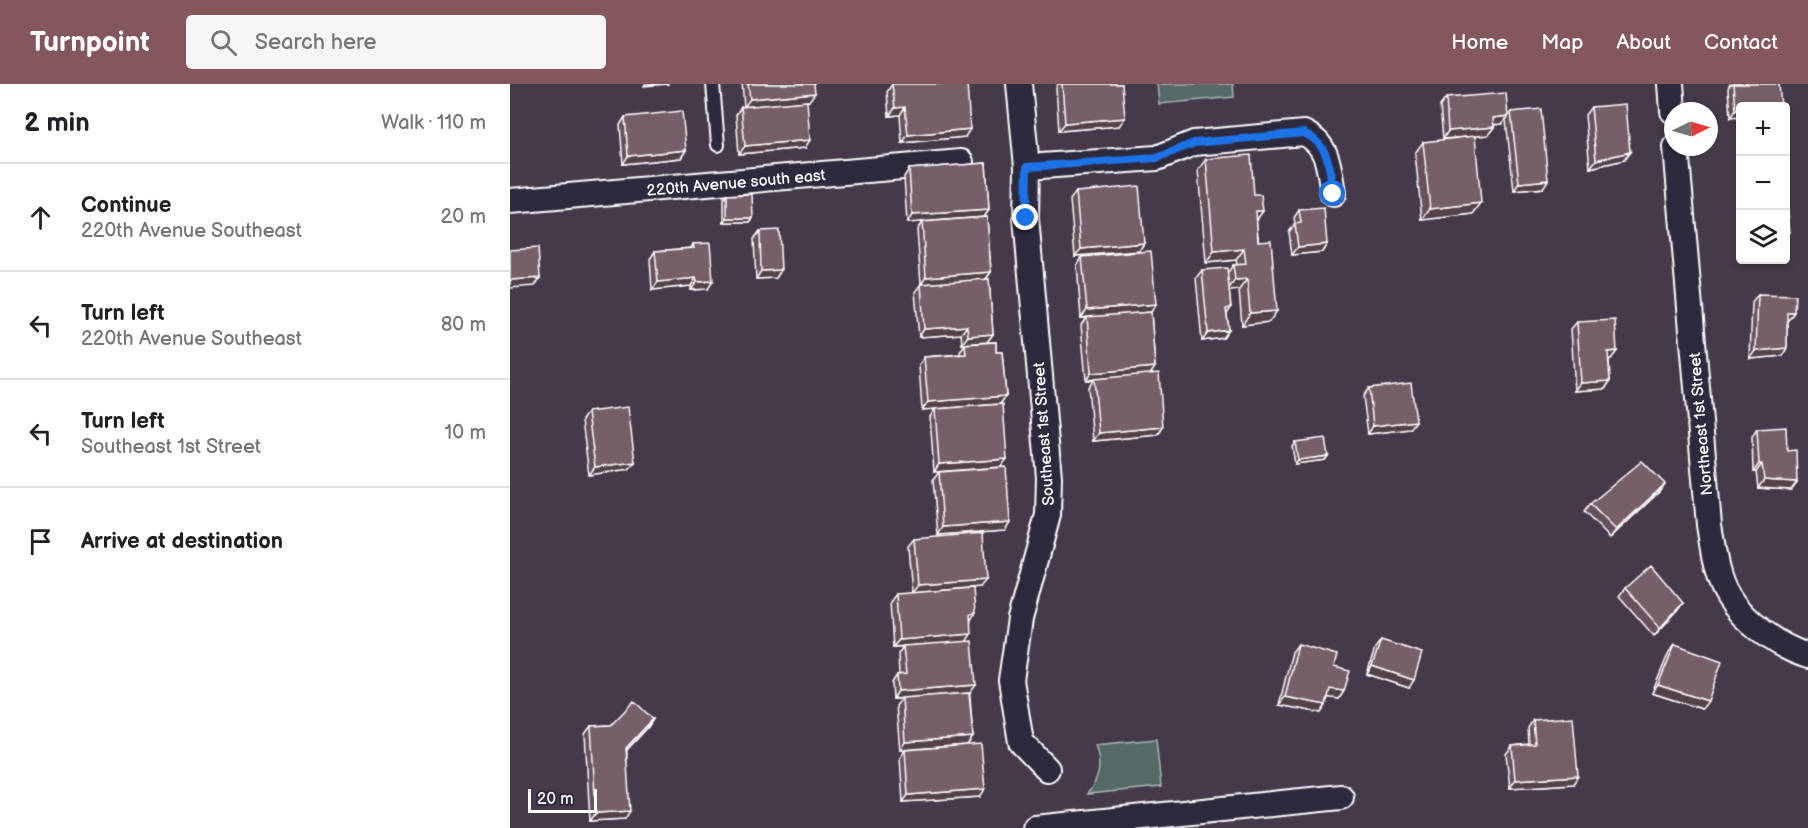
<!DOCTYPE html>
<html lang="en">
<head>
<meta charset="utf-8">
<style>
	:root { --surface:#fff; --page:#f6f6f6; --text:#202124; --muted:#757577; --line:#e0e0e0; --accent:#84575d }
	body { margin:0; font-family:"Balsamiq Sans",sans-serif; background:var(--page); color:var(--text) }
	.controls { position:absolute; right:18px; top:18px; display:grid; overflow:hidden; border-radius:6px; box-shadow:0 3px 9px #0003 }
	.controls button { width:54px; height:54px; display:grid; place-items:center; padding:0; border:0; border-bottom:2px solid var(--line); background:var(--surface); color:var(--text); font:30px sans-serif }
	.compass { position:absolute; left:1154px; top:18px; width:54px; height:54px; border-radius:50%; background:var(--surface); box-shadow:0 3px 9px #0003; rotate:85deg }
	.scale { position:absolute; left:18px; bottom:15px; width:69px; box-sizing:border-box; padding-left:6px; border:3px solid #fff; border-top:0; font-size:16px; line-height:21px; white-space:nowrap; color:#fff; -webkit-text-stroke:4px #2f2a3d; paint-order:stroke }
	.stop { position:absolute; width:18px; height:18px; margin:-14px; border:4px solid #1a73e8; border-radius:50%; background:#fff }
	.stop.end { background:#1a73e8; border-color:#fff; box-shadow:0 2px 6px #0008 }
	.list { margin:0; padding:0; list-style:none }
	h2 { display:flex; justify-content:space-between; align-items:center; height:78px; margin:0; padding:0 24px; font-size:26px }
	h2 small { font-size:20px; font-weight:400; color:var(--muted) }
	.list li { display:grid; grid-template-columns:39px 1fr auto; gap:18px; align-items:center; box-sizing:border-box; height:108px; padding:0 24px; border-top:2px solid var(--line) }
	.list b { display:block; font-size:22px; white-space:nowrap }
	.list p { margin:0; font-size:20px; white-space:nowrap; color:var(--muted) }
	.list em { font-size:20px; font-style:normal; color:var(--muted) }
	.icon { flex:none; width:33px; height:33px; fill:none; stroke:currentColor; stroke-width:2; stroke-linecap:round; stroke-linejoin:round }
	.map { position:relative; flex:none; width:1298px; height:744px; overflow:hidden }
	header { display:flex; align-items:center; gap:36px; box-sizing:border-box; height:84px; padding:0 30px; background:var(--accent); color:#fff }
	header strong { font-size:28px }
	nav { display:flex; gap:33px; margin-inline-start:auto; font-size:21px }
	.search { width:420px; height:54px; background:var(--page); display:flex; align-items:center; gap:15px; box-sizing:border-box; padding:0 21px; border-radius:6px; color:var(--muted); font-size:22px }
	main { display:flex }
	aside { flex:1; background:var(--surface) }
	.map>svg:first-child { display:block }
	.green { fill:#546b66; stroke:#aab5b2; stroke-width:1.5 }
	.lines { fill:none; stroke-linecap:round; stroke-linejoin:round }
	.service-casing { stroke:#fff; stroke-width:16 }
	.minor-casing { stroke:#fff; stroke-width:28 }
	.service { stroke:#2f2a3d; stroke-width:12 }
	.minor { stroke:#2f2a3d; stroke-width:24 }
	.wall { fill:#66515b; stroke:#fff; stroke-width:1.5 }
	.shaded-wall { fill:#53424a; stroke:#fff; stroke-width:1.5 }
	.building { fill:#775e6a; stroke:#fff; stroke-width:1.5 }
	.route { stroke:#1a73e8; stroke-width:8 }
	.labels { text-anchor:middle; stroke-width:5; stroke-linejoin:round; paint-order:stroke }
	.street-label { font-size:16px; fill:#fff; stroke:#2f2a3d }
</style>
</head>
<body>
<header>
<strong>Turnpoint</strong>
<div class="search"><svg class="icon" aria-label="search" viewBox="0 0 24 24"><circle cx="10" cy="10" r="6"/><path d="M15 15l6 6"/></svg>Search here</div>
<nav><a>Home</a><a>Map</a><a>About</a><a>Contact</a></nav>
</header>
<main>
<aside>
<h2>2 min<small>Walk · 110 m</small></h2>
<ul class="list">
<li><svg class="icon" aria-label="ahead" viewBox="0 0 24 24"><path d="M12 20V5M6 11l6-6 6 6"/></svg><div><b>Continue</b><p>220th Avenue Southeast</p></div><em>20 m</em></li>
<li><svg class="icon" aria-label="left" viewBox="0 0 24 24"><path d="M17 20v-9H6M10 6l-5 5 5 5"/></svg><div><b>Turn left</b><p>220th Avenue Southeast</p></div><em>80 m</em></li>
<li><svg class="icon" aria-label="left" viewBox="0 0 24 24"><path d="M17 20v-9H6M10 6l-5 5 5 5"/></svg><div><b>Turn left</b><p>Southeast 1st Street</p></div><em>10 m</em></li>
<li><svg class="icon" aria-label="arrive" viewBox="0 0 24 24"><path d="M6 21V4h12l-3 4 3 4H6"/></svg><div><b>Arrive at destination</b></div></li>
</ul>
</aside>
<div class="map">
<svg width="1298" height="744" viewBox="0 0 1298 744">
	<rect width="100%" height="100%" fill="#453a4a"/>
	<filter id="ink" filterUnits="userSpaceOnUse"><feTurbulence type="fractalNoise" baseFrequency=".0167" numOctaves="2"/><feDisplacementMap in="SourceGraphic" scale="12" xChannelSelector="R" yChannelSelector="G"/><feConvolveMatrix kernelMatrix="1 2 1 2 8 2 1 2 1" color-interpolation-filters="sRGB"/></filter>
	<g filter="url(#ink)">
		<path class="green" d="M647,0H723L724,13L649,20Z
			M646,655L651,703L577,710C590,695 592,680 585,661Z"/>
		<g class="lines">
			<defs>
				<path id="service" d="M203,0L208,61"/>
				<path id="minor" d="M509,0L517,83L516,134L539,393L538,431L510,535L501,596L511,658L537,685
					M1161,0L1163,27
					M1166,63L1199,441C1203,464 1205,491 1218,512C1234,539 1269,563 1298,572
					M517,83L647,74L684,59L794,49C819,61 819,84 823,110
					M0,117L451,78
					M525,744L831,713"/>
			</defs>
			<use href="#service" class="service-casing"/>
			<use href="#minor" class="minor-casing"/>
			<use href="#service" class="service"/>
			<use href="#minor" class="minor"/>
		</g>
		<path class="wall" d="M232,0H304L299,17L287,18L295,64L229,70L226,31L231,23H234Z
			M382,0L455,53L392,59L390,31L379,32L377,8Z
			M548,0H612L609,42L549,47L546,4Z
			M1220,0H1269L1230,22L1220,34L1218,4Z
			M936,14L992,40L983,41L984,43L978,51L933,55L930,22Z
			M1081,23L1114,76L1080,84L1075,31Z
			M1001,28L1033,104L1004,107L996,36Z
			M115,33L176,66L171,74L113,80L110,41Z
			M913,58L963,130L912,136L905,69Z
			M696,75L744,111L753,127L746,136L759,238L732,241L729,206L719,207L721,224L717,230L719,246L713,254L692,257L686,194L692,186L717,190L723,181H727L726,176L696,179L688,86Z
			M476,79L479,126L474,133H477L481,188L476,195H479L483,250L477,258H486V268H492L496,312L490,320L412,326L409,281L414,273L450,270V268L455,260L477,258L452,260L451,250L409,253L405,208L411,200L407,146L412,138L435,136L397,139L394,93L399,85Z
			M566,108L634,159L629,167L565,172L560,116Z
			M217,111L243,134L240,138H214V115Z
			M789,126L817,160L812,168L782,171L779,148L785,140L784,134Z
			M250,147L271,186L266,194L246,195L244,155Z
			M183,160L198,205L181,206V202L142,206L140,175L145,167L181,164Z
			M572,173L641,228L645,283L640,290L653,343L648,351L583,357L578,303L583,296H576L571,241L576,234H571L567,181Z
			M1248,210L1284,228L1278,236H1277V264L1272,272L1240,275L1242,218Z
			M1067,238L1107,267L1101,275H1099L1100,297L1095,305L1065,307L1061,245Z
			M859,304L900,345L858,350L853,312Z
			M425,325L491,383L424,388L420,333Z
			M78,328L125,378L119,385L79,391L72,336Z
			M1247,345L1277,367L1287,398L1281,406L1248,404L1246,388H1243L1242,353Z
			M785,358L818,372L815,376L785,380L782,362Z
			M429,388L495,446L428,451L423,396Z
			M1149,408L1100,454L1074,428L1080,420Z
			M404,455L470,503L402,509L398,462Z
			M1115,504L1173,519L1167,527L1144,552L1109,512Z
			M386,510L465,529L461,536L456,558L463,653L457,661L470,713L393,718L390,674L395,666H390L386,622L391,615H383L382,599L387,591H389L388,570L393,563H383L380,518Z
			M871,556L899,604L857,590L865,564Z
			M788,560L824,583L834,607L829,615L818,613L816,621L811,629L769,621L782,568Z
			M1165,560L1192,625L1142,609L1159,568Z
			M143,635L138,643L117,666L115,735L80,737L75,650L81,642L101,641Z
			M1023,636L1063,700L1000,704L996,670L1002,662L1019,660L1018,644Z"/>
		<path class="shaded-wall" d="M135,0H159L134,2Z
			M305,9L299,17L234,23L240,15Z
			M395,23L390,31L379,32L385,24Z
			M1225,26H1230V33L1220,34Z
			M998,32L992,40L977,41L983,34Z
			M615,34L609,42L549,47L555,39Z
			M984,43L978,51L933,55L938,47Z
			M460,45L455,53L392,59L398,51Z
			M300,56L295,64L229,70L235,62Z
			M176,66L171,74L113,80L118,72Z
			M1120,68L1114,76L1080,84L1086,76Z
			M1038,96L1033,104L1004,107L1009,99Z
			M971,119L963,130L912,136L920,125Z
			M479,126L474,133L397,139L402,131Z
			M746,127H753L745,138Z
			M217,134H243L240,138H214Z
			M1275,148H1280L1275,154Z
			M634,159L629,167L565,172L571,165Z
			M817,160L812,168L782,171L788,163Z
			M734,165L726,176L696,179L704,168Z
			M271,186L266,194L246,195L251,187Z
			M481,188L475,196L411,200L416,193Z
			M30,194L25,202L0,204V196Z
			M186,194L181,202L142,206L148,198Z
			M737,195L729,206L717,207L725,196Z
			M203,197L198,205L181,206L187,198Z
			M646,220L641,228L571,234L577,226Z
			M767,227L759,238L732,241L740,229Z
			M1277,228H1284L1278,236H1271Z
			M457,242L451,250L409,253L414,245Z
			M719,246L713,254L692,257L698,249Z
			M483,250L477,258L452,260L458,252Z
			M1277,264L1272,272L1240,275L1246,267Z
			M1107,267L1101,275L1093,276L1098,268Z
			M645,283L640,291L576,296L581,289Z
			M1100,297L1095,305L1065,307L1071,299Z
			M496,312L490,320L412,326L418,318Z
			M906,337L900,345L858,350L863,342Z
			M653,343L648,351L583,357L589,349Z
			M818,372L815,376L785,380L788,376Z
			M497,375L491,383L424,388L429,380Z
			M125,378L119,385L79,391L85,383Z
			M1249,380H1252L1246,388H1243Z
			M1254,396L1287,398L1281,406L1248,404Z
			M1155,400L1149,408L1100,454L1106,446Z
			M500,438L495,446L428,451L433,443Z
			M476,496L470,503L402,509L408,501Z
			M1173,519L1167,527L1144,552L1150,544Z
			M461,550L456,558L383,563L389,556Z
			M862,582L904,596L899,604L857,590Z
			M466,601L460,609L383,615L388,607Z
			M1148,601L1198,617L1192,625L1142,609Z
			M820,605L834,607L829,615L814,613Z
			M775,613L816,621L811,629L769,621Z
			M143,635L138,643L111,672L116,664Z
			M463,653L457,661L390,666L395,658Z
			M1068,692L1063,700L1000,704L1005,696Z
			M475,705L470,713L393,718L398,711Z
			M120,727L115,735L80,737L86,729Z"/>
		<path class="building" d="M238,0H304L305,9L240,15Z
			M382,0H457L460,45L398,51L395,23L385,24Z
			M552,0H612L615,34L555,39Z
			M1223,0H1269L1271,22H1230V26H1225Z
			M996,9L998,32L983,34L984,43L938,47L936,14Z
			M297,17L300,56L235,62L231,23Z
			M1116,20L1120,68L1086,76L1081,23Z
			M1031,25L1038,96L1009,99L1001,28Z
			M172,27L176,66L118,72L115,33Z
			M965,52L971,119L920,125L913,58Z
			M741,71L744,111H751L753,127H746L748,157L761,156L767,227L740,229L737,195L725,196L723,181L736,180L734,165L704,168L696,75Z
			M476,79L479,126L402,131L399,85Z
			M1275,98L1280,148H1275Z
			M629,102L634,159L571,165L566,108Z
			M242,110L243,134H217V111Z
			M814,124L817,160L788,163L785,140L791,139L789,126Z
			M477,133L481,188L416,193L412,138Z
			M269,146L271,186L251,187L250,147Z
			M200,159L203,197L187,198L186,194L148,198L145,167L184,164L183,160Z
			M28,164L30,194L0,196V166Z
			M641,167L646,220L577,226L572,173Z
			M717,184L721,224L716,225L719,246L698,249L692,186Z
			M479,195L483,250L458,252L457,242L414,245L411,200Z
			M1248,210L1285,211L1284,228H1277V264L1246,267Z
			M641,228L645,283L581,289L577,233Z
			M1105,236L1107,267L1098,268L1100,297L1071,299L1067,238Z
			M486,258V268H492L496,312L418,318L414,273L456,270L455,260Z
			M649,289L653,343L589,349L584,295Z
			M901,299L906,337L863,342L859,304Z
			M493,320L497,375L429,380L425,325Z
			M118,323L125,378L85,383L78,328Z
			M1276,343L1277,367L1286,366L1287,398L1254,396L1252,380H1249L1247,345Z
			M815,354L818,372L788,376L785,358Z
			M1132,377L1155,400L1106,446L1080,420Z
			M496,383L500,438L433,443L429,388Z
			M473,449L476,496L408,501L404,455Z
			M1141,481L1173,519L1150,544L1115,504Z
			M463,504L465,529L460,530L461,550L389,556L386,510Z
			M871,556L912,569L904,596L862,582Z
			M462,557L466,601L388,607L387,591L396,590L393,562Z
			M788,560L827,571L824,583L840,587L834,607L820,605L816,621L775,613Z
			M1165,560L1212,577L1198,617L1148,601Z
			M459,609L463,653L395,658L392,614Z
			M124,617L143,635L116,664L120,727L86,729L81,642L101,641Z
			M1063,633L1068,692L1005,696L1002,662L1025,660L1023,636Z
			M471,660L475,705L398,711L395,666Z"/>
	</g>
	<g class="lines" filter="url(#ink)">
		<path class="route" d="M516,134L517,83L647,74L684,59L794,49C821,62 819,83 823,110"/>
	</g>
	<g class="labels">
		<g class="street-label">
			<text transform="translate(226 98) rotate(-5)" y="6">220th Avenue south east</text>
			<text transform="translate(1190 340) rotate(-95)" y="6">Northeast 1st Street</text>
			<text transform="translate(533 350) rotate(-94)" y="6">Southeast 1st Street</text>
		</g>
	</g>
</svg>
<div class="controls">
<button>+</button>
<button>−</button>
<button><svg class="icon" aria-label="layers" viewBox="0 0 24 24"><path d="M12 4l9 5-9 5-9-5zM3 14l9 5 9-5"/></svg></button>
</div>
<svg class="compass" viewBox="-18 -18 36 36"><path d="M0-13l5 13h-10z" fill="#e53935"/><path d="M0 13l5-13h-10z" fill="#757577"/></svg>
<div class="scale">20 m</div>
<div class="stop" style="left:823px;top:110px"></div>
<div class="stop end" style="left:516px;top:134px"></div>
</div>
</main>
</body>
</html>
